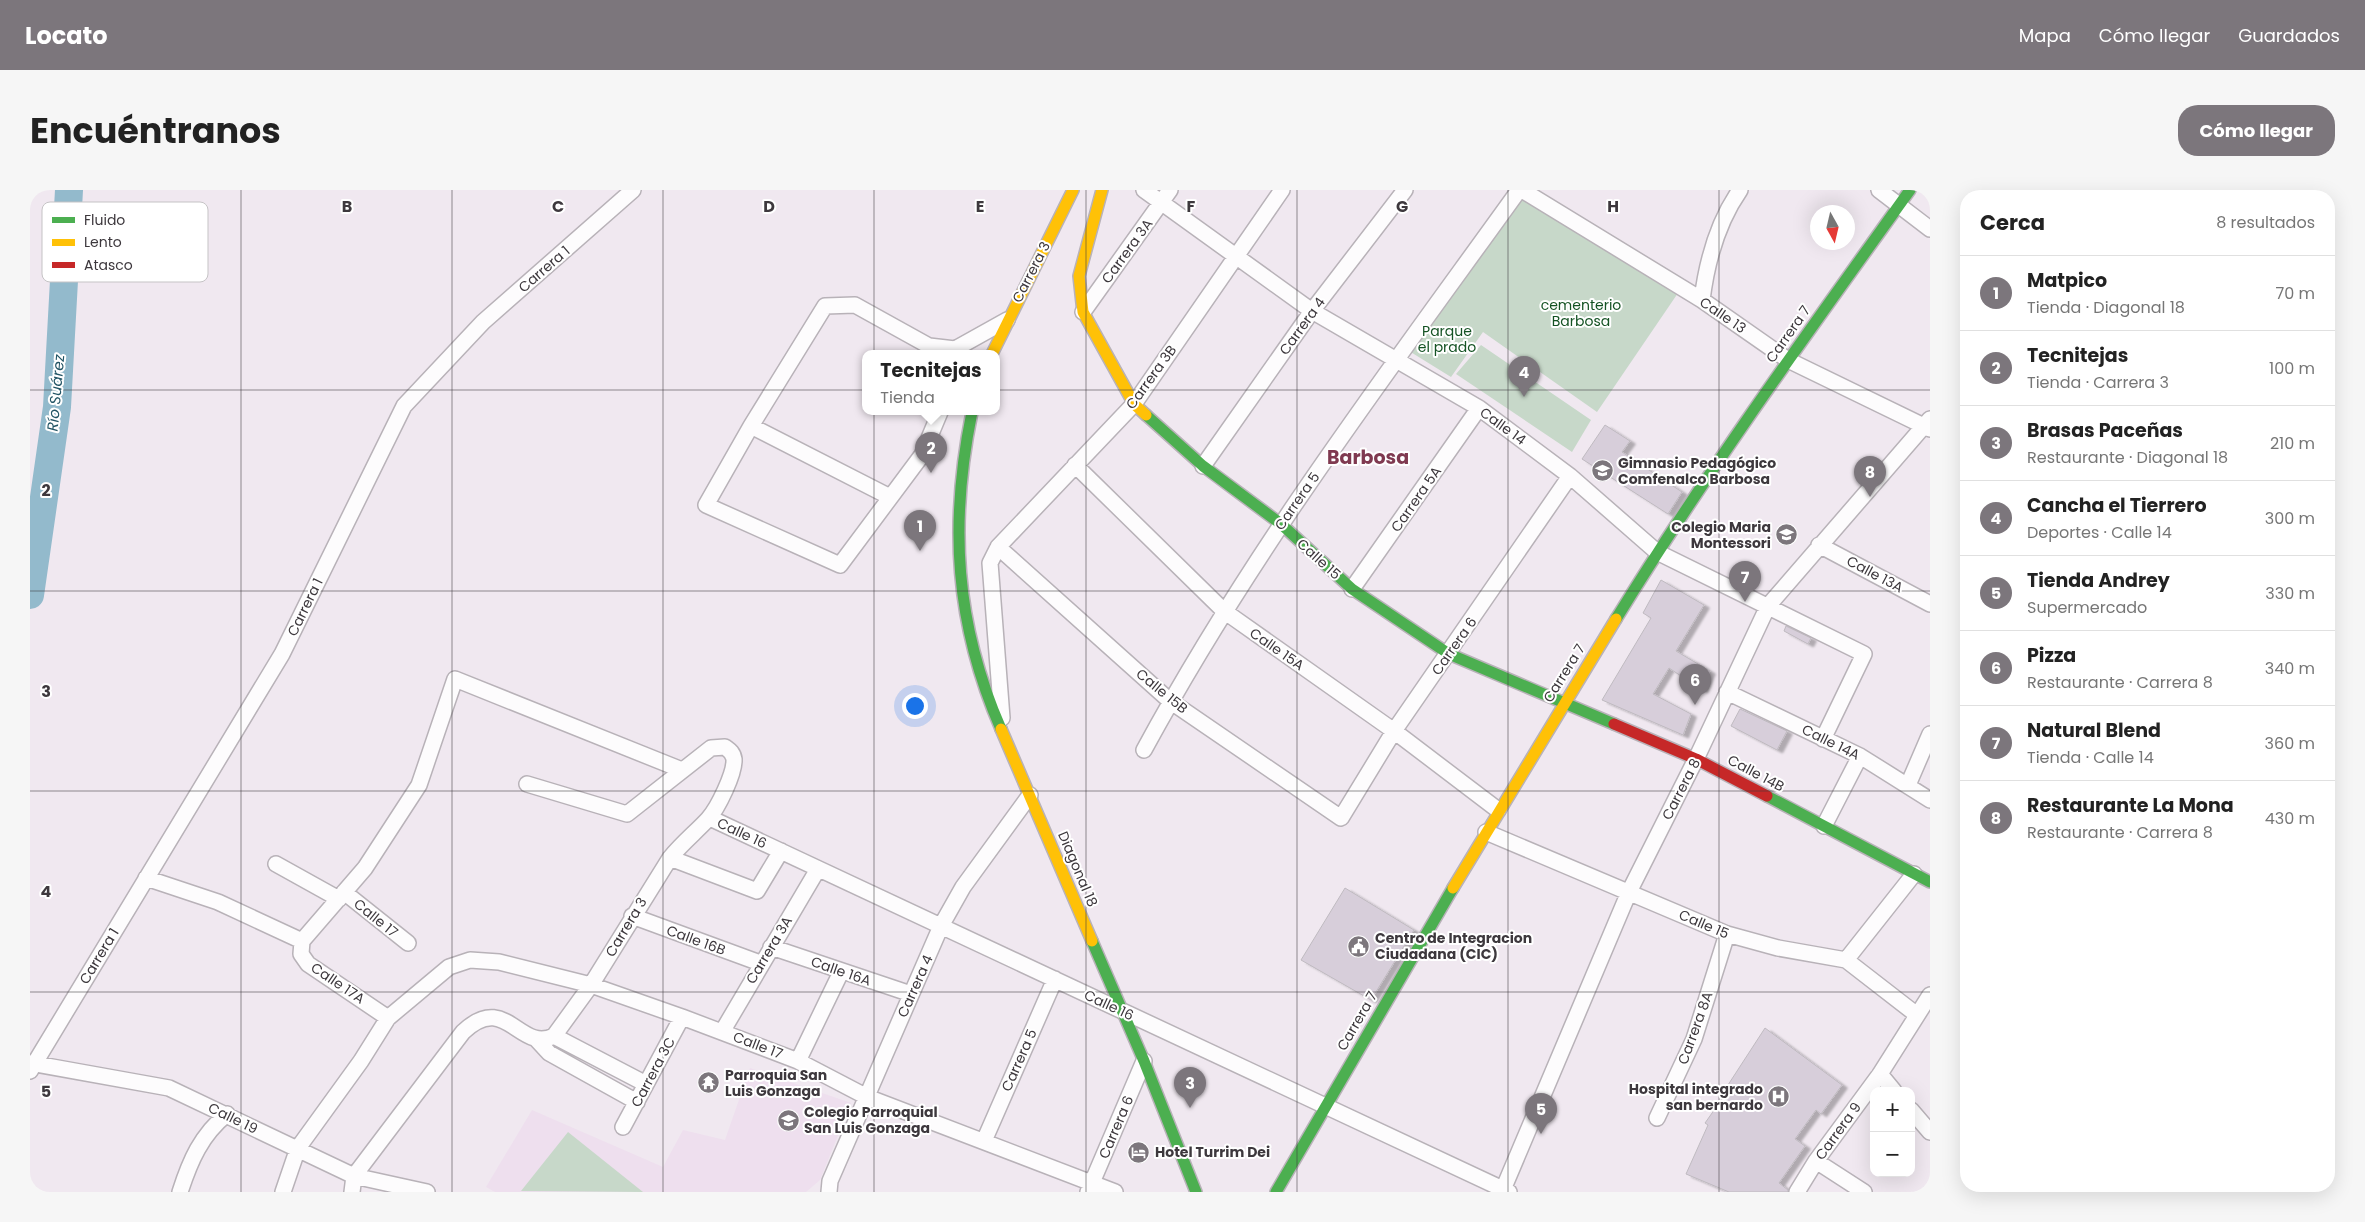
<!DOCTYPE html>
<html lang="es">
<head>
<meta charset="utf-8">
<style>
	:root { --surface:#fff; --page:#f6f6f6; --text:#222; --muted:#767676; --line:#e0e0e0; --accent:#7c767c }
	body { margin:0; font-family:Poppins,sans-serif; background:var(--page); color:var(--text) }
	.controls { position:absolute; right:15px; bottom:15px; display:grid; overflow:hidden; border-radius:10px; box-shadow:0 5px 20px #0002 }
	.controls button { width:45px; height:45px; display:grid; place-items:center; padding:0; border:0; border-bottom:1px solid var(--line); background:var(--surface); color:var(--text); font:25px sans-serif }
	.compass { position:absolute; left:1780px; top:15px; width:45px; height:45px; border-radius:50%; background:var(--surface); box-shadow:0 5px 20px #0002; rotate:172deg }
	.you { position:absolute; left:884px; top:515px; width:18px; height:18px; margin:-12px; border:4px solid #fff; border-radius:50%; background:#1a73e8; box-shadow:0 0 0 8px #1a73e833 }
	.badge { display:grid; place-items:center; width:32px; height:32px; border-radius:50%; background:var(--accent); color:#fff; font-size:16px; font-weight:700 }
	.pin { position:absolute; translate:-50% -41px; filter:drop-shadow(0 1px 2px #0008) }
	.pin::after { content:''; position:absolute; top:26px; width:18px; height:15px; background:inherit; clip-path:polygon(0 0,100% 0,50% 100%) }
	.popup { position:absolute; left:832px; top:160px; width:138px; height:65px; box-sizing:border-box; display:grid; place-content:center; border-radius:10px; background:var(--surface); filter:drop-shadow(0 1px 4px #0005); font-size:16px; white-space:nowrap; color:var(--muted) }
	.popup b { font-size:19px; color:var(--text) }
	.popup::after { content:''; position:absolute; left:50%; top:100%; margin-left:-10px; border:10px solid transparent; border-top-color:var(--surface) }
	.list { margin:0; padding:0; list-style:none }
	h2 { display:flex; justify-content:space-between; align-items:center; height:65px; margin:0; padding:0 20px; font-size:21px }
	h2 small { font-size:16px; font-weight:400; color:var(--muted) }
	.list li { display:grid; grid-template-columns:32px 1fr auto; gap:15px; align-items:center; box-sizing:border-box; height:75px; padding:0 20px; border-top:1px solid var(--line) }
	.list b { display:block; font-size:19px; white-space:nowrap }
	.list p { margin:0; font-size:16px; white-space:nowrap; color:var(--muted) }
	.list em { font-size:16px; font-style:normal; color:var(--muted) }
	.map { position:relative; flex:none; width:1900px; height:1002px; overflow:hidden; border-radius:20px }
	header { display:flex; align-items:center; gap:30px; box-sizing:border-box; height:70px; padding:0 25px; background:var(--accent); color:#fff }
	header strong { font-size:24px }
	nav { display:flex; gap:28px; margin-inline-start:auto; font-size:18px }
	.intro { display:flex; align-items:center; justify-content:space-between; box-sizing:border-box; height:120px; padding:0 30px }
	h1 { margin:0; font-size:35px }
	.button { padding:12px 22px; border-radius:20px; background:var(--accent); color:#fff; font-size:18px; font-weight:700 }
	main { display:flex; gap:30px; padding:0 30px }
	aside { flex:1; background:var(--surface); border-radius:20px; box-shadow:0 5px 20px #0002 }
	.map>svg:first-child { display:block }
	.built { fill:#eedfee }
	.green { fill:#c7d8c9 }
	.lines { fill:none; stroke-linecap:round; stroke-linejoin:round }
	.river { stroke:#93bacc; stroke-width:28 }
	.building { fill:#d7ceda; stroke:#bfbac0; filter:url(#shadow) }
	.street-casing { stroke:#b8b2b8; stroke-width:18 }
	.fast-casing { stroke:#b8b2b8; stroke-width:14 }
	.slow-casing { stroke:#b8b2b8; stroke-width:14 }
	.jam-casing { stroke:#b8b2b8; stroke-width:14 }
	.street { stroke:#fdfcfd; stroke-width:15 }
	.fast { stroke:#4caf50; stroke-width:11 }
	.slow { stroke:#ffc107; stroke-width:11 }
	.jam { stroke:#c62828; stroke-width:11 }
	.grid { fill:none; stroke:#3d383d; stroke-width:1; stroke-opacity:0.55 }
	.labels { text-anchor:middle; stroke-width:4; stroke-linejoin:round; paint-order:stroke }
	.street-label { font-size:14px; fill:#3d383d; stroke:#fff }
	.park-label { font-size:14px; fill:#145223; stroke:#fff }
	.poi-label { font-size:14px; font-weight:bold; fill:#3d383d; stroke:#fff; text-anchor:start }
	.water-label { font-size:15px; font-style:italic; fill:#225464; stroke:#fff }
	.district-label { font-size:19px; font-weight:bold; fill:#7f3950; stroke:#fff }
	.key { fill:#fff; stroke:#c5c3c5; stroke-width:1 }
	.key-label { font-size:14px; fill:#3d383d }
	.grid-label { font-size:16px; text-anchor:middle; font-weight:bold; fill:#3d383d; stroke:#fff; stroke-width:4; stroke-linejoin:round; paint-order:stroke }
</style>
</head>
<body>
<header>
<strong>Locato</strong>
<nav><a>Mapa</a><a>Cómo llegar</a><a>Guardados</a></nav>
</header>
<div class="intro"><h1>Encuéntranos</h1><a class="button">Cómo llegar</a></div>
<main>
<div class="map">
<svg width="1900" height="1002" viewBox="0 0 1900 1002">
	<defs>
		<filter id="shadow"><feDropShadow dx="5.5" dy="3" stdDeviation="1" flood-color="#0004"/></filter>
	</defs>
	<rect width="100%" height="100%" fill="#f0e8f0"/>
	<path class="built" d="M720,878L821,913L790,990L776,1002H465L456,997L502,920L633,977L653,940L695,950Z"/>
	<path class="green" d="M1492,6L1648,103L1567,222L1453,142L1421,187L1379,161Z
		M1451,155L1561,230L1542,262L1426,184Z
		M538,942L613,1002L491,1001Z"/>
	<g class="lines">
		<path class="river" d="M0,405L27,217L39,0"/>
	</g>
	<path class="building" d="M1575,235L1600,251L1592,262L1652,302L1638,324L1552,269Z
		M1631,390L1674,415L1646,461L1680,481L1672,500L1639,478L1623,504L1661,524L1653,545L1572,510L1621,428L1613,423Z
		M1756,436L1781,448L1778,454L1754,441Z
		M1710,519L1757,541L1747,560L1701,536Z
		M1315,698L1384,740L1341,810L1271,770Z
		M1735,838L1812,895L1791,924L1786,920L1765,949L1775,956L1749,993L1758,1000V1002H1699L1656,984L1678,935L1675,933L1699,899L1696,898Z"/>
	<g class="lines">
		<defs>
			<path id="street" d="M1114,0L1282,121L1449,218L1540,286L1627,362L1834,464L1793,549
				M1492,0L1672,110L1758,170L1900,239
				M1849,0L1900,39
				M1672,110C1677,70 1687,33 1710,0
				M1053,122L1140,0
				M910,222L892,265L810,375L676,315L721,236L795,116L825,115L899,156L925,159L977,130
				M721,236L860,307
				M1045,275L1194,421L1364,541L1468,620
				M1173,276L1282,121L1375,0
				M1789,355L1900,414
				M968,357L1140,511L1311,628L1364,541L1540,286
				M1322,399L1449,218
				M1697,502L1830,566L1900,610
				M972,528L960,373L968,357L1104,214L1252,0
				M1114,560C1221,362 1358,182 1489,0
				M1878,595L1900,544
				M680,628L1479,1002
				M1794,636L1830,566
				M1456,642L1697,744L1748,758L1816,770L1887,825
				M640,668L727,701L751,661
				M246,674L309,709
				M116,688L188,712L272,751
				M314,702L378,753
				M602,726L730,773
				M272,751L335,678L389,595L425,489L652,580
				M272,751L271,764L278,774L358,828
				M741,757L881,804
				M1816,770L1884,684
				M692,842L788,679
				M524,846L616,894
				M507,850L519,863L607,912
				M768,871L811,782
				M0,873L139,898L324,986L397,1002
				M0,881L252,464L374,216L453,132L603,0
				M1850,884L1864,901
				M1881,920L1900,942
				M1627,928L1664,849L1697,744
				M593,937L652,827
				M954,951L1025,789
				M1786,971L1834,1002
				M150,1002C160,971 171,945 197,924
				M253,1002L268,958L331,871L358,828L419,777L440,770L469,772L561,795L652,827L768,871L837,907L1085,1002
				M322,1002L324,986L433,842C476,801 489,863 524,846L561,795L640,668C652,653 666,642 678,629C688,618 705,583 704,569C703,562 699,560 695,557L681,558L597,624L497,594
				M799,1002L800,991L911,736L933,697L1000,605
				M1058,1002L1114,871
				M1472,1002L1599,702L1666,569L1738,416L1900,229
				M1767,1002L1786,971L1850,884L1900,805"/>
			<path id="fast" d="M942,222C919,334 925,434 971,539
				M1116,225L1173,276L1251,334L1322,399L1419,464L1584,534
				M1586,429C1677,281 1779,141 1880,0
				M1737,606L1900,692
				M1062,751L1114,871L1166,1002
				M1246,1002L1423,698"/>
			<path id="slow" d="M1072,0L1049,86L1053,122L1104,214L1116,225
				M962,164L1043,0
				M971,539L1062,751
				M1423,698L1586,429"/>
			<path id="jam" d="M1584,534L1666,569L1737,606"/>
		</defs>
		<use href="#street" class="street-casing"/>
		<use href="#fast" class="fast-casing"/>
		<use href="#slow" class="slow-casing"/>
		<use href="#jam" class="jam-casing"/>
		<use href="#street" class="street"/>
		<use href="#fast" class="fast"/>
		<use href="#slow" class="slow"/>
		<use href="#jam" class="jam"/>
	</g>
	<path class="grid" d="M211,0V1002M422,0V1002M633,0V1002M844,0V1002M1056,0V1002M1267,0V1002M1478,0V1002M1689,0V1002M0,200H1900M0,401H1900M0,601H1900M0,802H1900"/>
	<defs>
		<symbol id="school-disc" viewBox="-11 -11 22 22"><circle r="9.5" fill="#7c767c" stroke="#fff"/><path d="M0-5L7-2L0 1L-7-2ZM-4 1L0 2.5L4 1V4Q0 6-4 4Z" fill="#fff"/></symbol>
		<symbol id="civic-disc" viewBox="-11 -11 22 22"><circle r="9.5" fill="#7c767c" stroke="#fff"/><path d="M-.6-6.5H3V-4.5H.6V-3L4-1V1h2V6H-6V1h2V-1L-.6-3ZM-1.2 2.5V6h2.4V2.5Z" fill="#fff"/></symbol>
		<symbol id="temple-disc" viewBox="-11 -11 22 22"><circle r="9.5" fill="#7c767c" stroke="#fff"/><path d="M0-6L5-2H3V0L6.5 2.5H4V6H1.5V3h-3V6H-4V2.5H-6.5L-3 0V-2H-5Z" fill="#fff"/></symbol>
		<symbol id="hospital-disc" viewBox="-11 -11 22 22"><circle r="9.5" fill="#7c767c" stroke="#fff"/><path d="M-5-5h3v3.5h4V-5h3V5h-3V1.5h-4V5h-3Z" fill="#fff"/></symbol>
		<symbol id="hotel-disc" viewBox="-11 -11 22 22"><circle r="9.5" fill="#7c767c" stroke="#fff"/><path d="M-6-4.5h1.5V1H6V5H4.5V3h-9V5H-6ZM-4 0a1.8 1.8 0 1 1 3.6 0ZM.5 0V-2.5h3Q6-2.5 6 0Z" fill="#fff"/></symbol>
	</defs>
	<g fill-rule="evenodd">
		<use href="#school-disc" x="1560" y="268" width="25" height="25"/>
		<use href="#school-disc" x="1744" y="332" width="25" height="25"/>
		<use href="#civic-disc" x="1316" y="744" width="25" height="25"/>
		<use href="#temple-disc" x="666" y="880" width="25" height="25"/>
		<use href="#hospital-disc" x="1736" y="894" width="25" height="25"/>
		<use href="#school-disc" x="746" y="918" width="25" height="25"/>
		<use href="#hotel-disc" x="1096" y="950" width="25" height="25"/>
	</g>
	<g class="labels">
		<g class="street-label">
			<text transform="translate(1097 61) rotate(-54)" y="5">Carrera 3A</text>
			<text transform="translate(514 79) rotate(-41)" y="5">Carrera 1</text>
			<text transform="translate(1001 82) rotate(-63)" y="5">Carrera 3</text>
			<text transform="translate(1693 125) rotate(34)" y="5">Calle 13</text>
			<text transform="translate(1272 136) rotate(-54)" y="5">Carrera 4</text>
			<text transform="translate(1758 144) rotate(-55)" y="5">Carrera 7</text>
			<text transform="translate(1121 187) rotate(-54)" y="5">Carrera 3B</text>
			<text transform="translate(1473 236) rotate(36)" y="5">Calle 14</text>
			<text transform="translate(1386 309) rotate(-55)" y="5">Carrera 5A</text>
			<text transform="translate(1267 311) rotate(-55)" y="5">Carrera 5</text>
			<text transform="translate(1289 369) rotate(42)" y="5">Calle 15</text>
			<text transform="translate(1845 384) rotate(28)" y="5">Calle 13A</text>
			<text transform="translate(275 417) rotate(-64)" y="5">Carrera 1</text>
			<text transform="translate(1424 456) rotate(-55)" y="5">Carrera 6</text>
			<text transform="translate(1247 459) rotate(35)" y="5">Calle 15A</text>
			<text transform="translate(1534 483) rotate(-58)" y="5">Carrera 7</text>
			<text transform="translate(1132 501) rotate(39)" y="5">Calle 15B</text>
			<text transform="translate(1801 552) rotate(26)" y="5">Calle 14A</text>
			<text transform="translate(1726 583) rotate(28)" y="5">Calle 14B</text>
			<text transform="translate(1651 599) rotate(-63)" y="5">Carrera 8</text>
			<text transform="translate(712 643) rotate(25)" y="5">Calle 16</text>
			<text transform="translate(1048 679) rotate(67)" y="5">Diagonal 18</text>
			<text transform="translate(346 728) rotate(39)" y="5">Calle 17</text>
			<text transform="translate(1674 734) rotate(23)" y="5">Calle 15</text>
			<text transform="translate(596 737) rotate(-59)" y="5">Carrera 3</text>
			<text transform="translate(666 750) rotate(20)" y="5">Calle 16B</text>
			<text transform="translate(739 760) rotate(-59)" y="5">Carrera 3A</text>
			<text transform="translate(69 766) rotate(-59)" y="5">Carrera 1</text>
			<text transform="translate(811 781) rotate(19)" y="5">Calle 16A</text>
			<text transform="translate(308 793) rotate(34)" y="5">Calle 17A</text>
			<text transform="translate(885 796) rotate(-66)" y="5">Carrera 4</text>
			<text transform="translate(1079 815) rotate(25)" y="5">Calle 16</text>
			<text transform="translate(1327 831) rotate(-60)" y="5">Carrera 7</text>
			<text transform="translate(1665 838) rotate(-70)" y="5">Carrera 8A</text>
			<text transform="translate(728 855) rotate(21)" y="5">Calle 17</text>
			<text transform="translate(989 870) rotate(-66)" y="5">Carrera 5</text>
			<text transform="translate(623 882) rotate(-62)" y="5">Carrera 3C</text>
			<text transform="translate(203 928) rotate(26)" y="5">Calle 19</text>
			<text transform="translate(1086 937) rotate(-67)" y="5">Carrera 6</text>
			<text transform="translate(1808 941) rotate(-54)" y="5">Carrera 9</text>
		</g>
		<g class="park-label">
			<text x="1551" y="120">cementerio<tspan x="1551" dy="16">Barbosa</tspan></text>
			<text x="1417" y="146">Parque<tspan x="1417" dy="16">el prado</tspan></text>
		</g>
		<g class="poi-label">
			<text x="1588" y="278">Gimnasio Pedagógico<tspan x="1588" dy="16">Comfenalco Barbosa</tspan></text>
			<text x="1741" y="342" text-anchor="end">Colegio Maria<tspan x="1741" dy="16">Montessori</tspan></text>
			<text x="1345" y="753">Centro de Integracion<tspan x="1345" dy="16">Ciudadana (CIC)</tspan></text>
			<text x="695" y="890">Parroquia San<tspan x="695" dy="16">Luis Gonzaga</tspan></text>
			<text x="1733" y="904" text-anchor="end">Hospital integrado<tspan x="1733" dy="16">san bernardo</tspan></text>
			<text x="774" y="927">Colegio Parroquial<tspan x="774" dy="16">San Luis Gonzaga</tspan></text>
			<text x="1125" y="967">Hotel Turrim Dei</text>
		</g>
		<g class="water-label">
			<text transform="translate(26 203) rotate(-85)" y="5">Río Suárez</text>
		</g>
		<g class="district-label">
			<text x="1338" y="274">Barbosa</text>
		</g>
	</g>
	<rect x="12" y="12" width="166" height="80" rx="8" class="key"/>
	<rect x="22" y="27" width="23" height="6" fill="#4caf50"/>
	<rect x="22" y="49" width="23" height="7" fill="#ffc107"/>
	<rect x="22" y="72" width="23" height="6" fill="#c62828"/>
	<g class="key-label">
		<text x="54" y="35">Fluido</text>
		<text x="54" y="57">Lento</text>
		<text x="54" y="80">Atasco</text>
	</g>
	<g class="grid-label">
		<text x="317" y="22">B</text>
		<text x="528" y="22">C</text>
		<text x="739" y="22">D</text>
		<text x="950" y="22">E</text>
		<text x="1161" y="22">F</text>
		<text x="1372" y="22">G</text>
		<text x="1583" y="22">H</text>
		<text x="16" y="306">2</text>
		<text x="16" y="507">3</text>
		<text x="16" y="707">4</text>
		<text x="16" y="907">5</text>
	</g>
</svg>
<div class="controls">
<button>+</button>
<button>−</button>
</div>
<svg class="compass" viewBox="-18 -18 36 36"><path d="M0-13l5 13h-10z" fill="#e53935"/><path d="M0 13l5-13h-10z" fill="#767676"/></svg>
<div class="you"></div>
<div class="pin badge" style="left:890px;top:361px">1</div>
<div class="pin badge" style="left:901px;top:283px">2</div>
<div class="popup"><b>Tecnitejas</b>Tienda</div>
<div class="pin badge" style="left:1160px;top:918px">3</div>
<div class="pin badge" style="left:1494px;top:207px">4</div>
<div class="pin badge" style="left:1511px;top:944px">5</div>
<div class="pin badge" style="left:1665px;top:515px">6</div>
<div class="pin badge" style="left:1715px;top:412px">7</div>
<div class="pin badge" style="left:1840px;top:307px">8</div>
</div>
<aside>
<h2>Cerca<small>8 resultados</small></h2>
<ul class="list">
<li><span class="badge">1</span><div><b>Matpico</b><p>Tienda · Diagonal 18</p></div><em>70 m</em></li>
<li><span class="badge">2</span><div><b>Tecnitejas</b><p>Tienda · Carrera 3</p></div><em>100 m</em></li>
<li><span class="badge">3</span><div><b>Brasas Paceñas</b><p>Restaurante · Diagonal 18</p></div><em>210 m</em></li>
<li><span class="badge">4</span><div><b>Cancha el Tierrero</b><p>Deportes · Calle 14</p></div><em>300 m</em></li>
<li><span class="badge">5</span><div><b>Tienda Andrey</b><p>Supermercado</p></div><em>330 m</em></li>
<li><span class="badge">6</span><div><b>Pizza</b><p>Restaurante · Carrera 8</p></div><em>340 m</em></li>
<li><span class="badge">7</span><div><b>Natural Blend</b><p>Tienda · Calle 14</p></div><em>360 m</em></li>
<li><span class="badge">8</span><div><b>Restaurante La Mona</b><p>Restaurante · Carrera 8</p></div><em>430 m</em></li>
</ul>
</aside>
</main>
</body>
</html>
